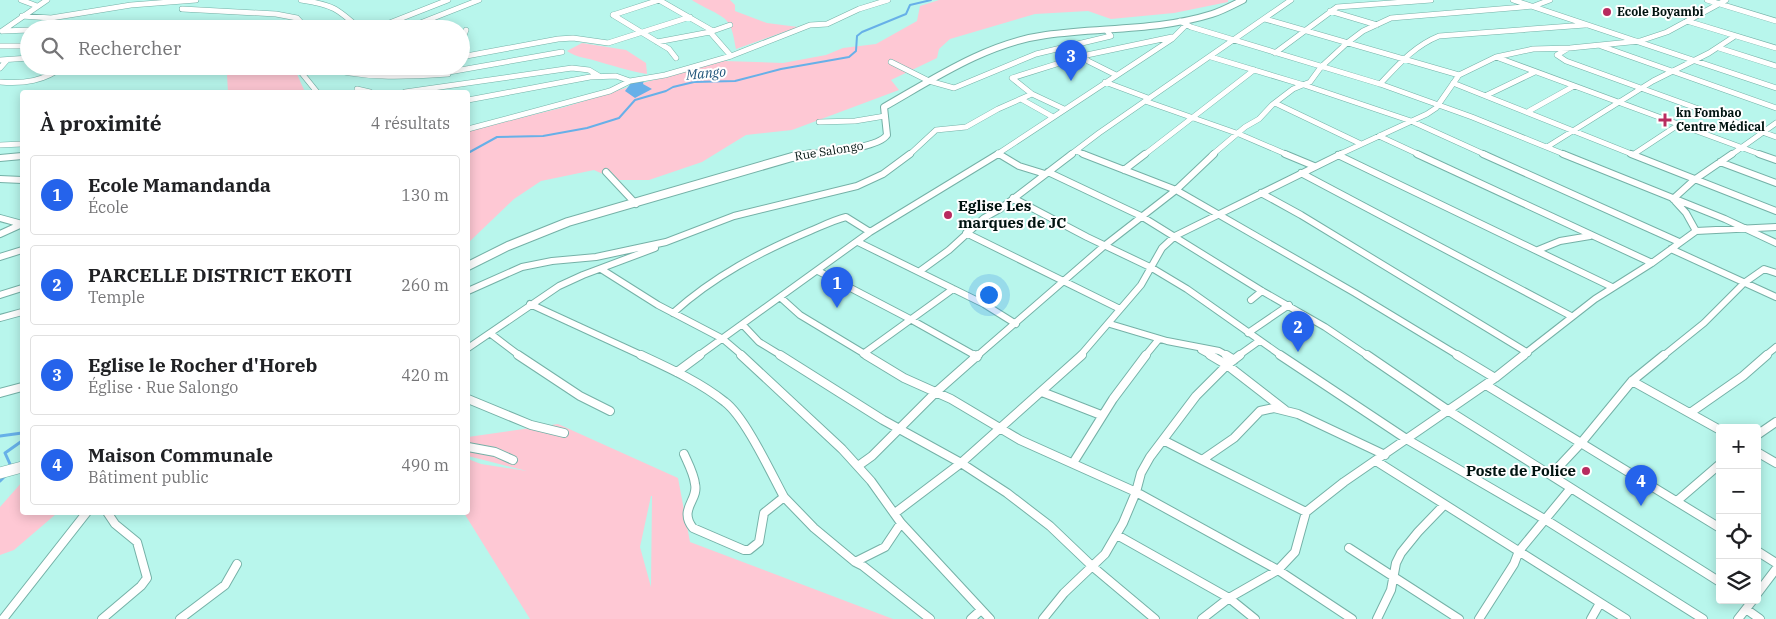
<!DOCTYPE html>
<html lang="fr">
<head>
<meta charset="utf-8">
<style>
	:root { --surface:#fff; --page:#f2f2f2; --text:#202124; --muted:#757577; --line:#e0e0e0; --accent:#2563eb }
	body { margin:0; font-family:"IBM Plex Serif",serif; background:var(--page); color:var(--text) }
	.controls { position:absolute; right:15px; bottom:15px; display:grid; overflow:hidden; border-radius:5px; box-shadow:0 2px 12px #0003 }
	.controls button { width:45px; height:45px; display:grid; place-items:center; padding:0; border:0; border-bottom:1px solid var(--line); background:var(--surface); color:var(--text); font:25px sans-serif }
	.you { position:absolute; left:988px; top:294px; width:18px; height:18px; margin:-12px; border:4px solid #fff; border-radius:50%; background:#1a73e8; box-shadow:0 0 0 8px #1a73e833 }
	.badge { display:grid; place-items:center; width:32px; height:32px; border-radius:50%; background:var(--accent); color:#fff; font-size:16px; font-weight:700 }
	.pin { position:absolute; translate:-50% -41px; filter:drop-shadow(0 1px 2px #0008) }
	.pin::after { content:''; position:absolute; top:26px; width:18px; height:15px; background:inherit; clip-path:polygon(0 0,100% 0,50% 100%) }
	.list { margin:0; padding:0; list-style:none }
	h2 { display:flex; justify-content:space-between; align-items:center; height:65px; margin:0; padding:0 20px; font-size:21px }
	h2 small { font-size:16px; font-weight:400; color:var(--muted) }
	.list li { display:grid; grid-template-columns:32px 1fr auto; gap:15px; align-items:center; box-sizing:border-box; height:80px; margin:0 10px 10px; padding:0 10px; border:1px solid var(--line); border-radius:5px }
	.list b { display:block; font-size:19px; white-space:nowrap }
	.list p { margin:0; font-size:16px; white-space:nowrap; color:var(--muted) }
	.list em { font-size:16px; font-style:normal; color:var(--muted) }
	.icon { flex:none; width:28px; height:28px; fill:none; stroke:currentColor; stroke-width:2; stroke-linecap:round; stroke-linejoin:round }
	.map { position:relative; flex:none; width:1776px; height:619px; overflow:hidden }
	.search { position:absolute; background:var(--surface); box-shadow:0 2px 12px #0003; left:20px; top:20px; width:450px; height:55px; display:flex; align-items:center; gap:12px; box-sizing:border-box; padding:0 18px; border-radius:28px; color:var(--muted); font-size:19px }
	.panel { position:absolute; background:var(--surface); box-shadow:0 2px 12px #0003; left:20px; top:90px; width:450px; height:425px; border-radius:5px }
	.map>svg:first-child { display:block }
	.green { fill:#fec8d4; fill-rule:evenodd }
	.water { fill:#67b0e8 }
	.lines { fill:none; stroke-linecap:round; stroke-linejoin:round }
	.stream-far1 { stroke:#67b0e8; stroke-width:2 }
	.stream { stroke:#67b0e8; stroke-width:3 }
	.minor-far2-casing { stroke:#75b1a7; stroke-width:6 }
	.minor-far1-casing { stroke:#75b1a7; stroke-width:8 }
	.minor-casing { stroke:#75b1a7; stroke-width:10 }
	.tertiary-far2-casing { stroke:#75b1a7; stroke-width:8 }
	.tertiary-far1-casing { stroke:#75b1a7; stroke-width:10 }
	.tertiary-casing { stroke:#75b1a7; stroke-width:12 }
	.minor-far2 { stroke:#fff; stroke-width:5 }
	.minor-far1 { stroke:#fff; stroke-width:6 }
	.minor { stroke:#fff; stroke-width:8 }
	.tertiary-far2 { stroke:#fff; stroke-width:6 }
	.tertiary-far1 { stroke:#fff; stroke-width:8 }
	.tertiary { stroke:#fff; stroke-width:11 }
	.poi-dot { fill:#b82b5f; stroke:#fff; stroke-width:2 }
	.labels { text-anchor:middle; stroke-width:4; stroke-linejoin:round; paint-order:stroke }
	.far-poi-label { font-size:12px; font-weight:bold; fill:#001310; stroke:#fff; text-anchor:start }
	.far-street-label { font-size:12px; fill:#001310; stroke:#fff }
	.far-water-label { font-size:14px; font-style:italic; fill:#1f547a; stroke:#fff }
	.poi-label { font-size:15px; font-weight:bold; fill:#001310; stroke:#fff; text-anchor:start }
</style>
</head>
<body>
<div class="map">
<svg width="1776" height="619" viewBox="0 0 1776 619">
	<rect width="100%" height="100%" fill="#b8f6ec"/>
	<path class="green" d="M692,0H730L735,5V11L767,23L798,27L736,49C734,40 733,27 726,20C721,14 700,6 692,0Z
		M939,0H1228V2L1174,13L1111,19L1088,11L1035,14L950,39L939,49L937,58L891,80L899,90L792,130L746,135L702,162L649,180H616L594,170L541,181L514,199L468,243V131L565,107L635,85L724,61L783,63L826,55L843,48L876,44L917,21L920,6Z
		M582,43L626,50L646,63L647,74C628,71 611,65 593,60C582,57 576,57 567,51Z
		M223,66H285L296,72L305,92H228L227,75Z
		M558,424L678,478L690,542L893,619H530L464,513L468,512V459L481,464L527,471L468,456V437ZM651,496H652L651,587L640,547Z
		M22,482V512L56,514L14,550L0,555V507Z"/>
	<path class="water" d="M644,80L643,84L652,89L635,98L625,91L631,83Z"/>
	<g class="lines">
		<path class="stream-far1" d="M468,153L497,137L543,136L587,128L619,118L635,100L666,91L673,87L694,82L735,81L781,69L849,57L856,51L857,36L862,32L906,14L910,5L931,0"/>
		<path class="stream" d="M0,436L22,433
			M9,468L10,464L5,453L22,441
			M0,481L6,475"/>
		<defs>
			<path id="minor-far2" d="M21,0L37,6
				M301,0C333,5 337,8 360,29
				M659,0L713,31
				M1513,0L1776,88
				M1707,0L1776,21
				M182,9L276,14L297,18L307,29
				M1330,11L1377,25
				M613,15L669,49L676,58
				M613,15L659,0
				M22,16L51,18L131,5L196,0
				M1265,19L1459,75
				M1180,21L1191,27L1380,84L1472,117L1566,155
				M1687,21L1776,48
				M42,29L52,28
				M374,29L448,0
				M405,29L479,0
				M2,31L47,0
				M3,31L29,30
				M710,32L731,56
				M657,42L710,32L730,25
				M461,43L466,30
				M0,46H29
				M1601,46L1776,108
				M1719,48L1776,66
				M1567,49L1557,55L1566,61L1776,137
				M1275,53L1337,7L1431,0
				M1083,56L1088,61L1116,75
				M461,57L558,39L573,38L608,43L690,17
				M1211,57L1304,85L1411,121L1486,155
				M1496,57L1762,155
				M0,60L29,58
				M891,62L929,81L954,88L1036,54L1111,36L1107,31
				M296,66L317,92
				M318,66C361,79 404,77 448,74
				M0,68L7,60
				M449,72L562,52
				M0,82C25,84 44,81 64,66
				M1105,82L1148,98
				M1453,83L1634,155
				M1380,84C1398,65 1414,46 1439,36L1585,25
				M357,89L370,92
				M405,92L572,68L589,70L599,76
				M1487,95L1535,72
				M1021,99L1053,117
				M468,100L590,77L616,76L630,81
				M1145,101L1239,134L1288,155
				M1275,103L1361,144
				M1064,109L1032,94L1012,78L1082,56L1172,37
				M1529,111L1574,86
				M819,122L855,121L885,116
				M468,129L610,91L630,81L665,75L731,56L810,25L827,24L859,9L888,0
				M1379,136L1420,155
				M0,145L22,144
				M1547,147L1653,81L1709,53L1735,36
				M1076,151L1086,155
				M998,153L1001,155
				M1634,154L1678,125
				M909,155L936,130L966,127L998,109L1032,94
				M996,155L1172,39L1186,25
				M1070,155L1099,133L1291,0
				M1144,155L1254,70
				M1212,155L1245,127L1259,119L1272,105L1293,89L1310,82L1321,67L1347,43L1363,31L1391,18L1534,6L1550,0
				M1338,155L1427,114L1436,108L1459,75L1496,57L1533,49L1570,48L1640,41L1667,32L1726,0
				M1731,155L1776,123"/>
			<path id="minor-far1" d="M999,154L1019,166L1045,174
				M1083,154L1176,190L1355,293L1459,356
				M1285,154L1314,166
				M1417,154L1652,263
				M1483,154L1679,242
				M1563,154L1725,219L1776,243
				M1631,154L1776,211
				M1759,154L1776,160
				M1338,155L1612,287
				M0,158L22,156
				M1720,162L1776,183
				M1124,170L1145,154
				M606,172L636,204
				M1048,172L1141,216L1262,291L1325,327L1368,356
				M1301,173L1571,316
				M0,179L22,180
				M1261,193L1301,215L1528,353
				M1013,198L1087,237L1152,268L1187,289L1282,356
				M1673,199L1694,180L1732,154
				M1675,201L1686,213L1696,231
				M0,218L22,224
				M966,233L1120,309
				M0,234L22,224
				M858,242L984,304L1016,324
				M1671,249L1776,297
				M1538,250L1560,241L1590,236
				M0,257L22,250
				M601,269L658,305L723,339L743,356
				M818,271L910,319L976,356
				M920,271L949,250L984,218L1000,209L1072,154
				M468,291L522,267L552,261L596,257L666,242L734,216L857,186L883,174L910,154
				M0,295L22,288
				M780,297L800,315L868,356
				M1251,300L1262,291
				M530,304L643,356
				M673,313C714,276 760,252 810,231C822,226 834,220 846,217L870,232
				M0,318L22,312
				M1110,324L1167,341L1219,351L1228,356
				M743,325L759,342L782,356
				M1248,333L1289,305
				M491,334L520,356
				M468,348L559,286L583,275L655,248
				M1201,350L1212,356
				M863,354L953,289
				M698,356L870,232L998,154
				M977,356L1104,246L1176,190L1214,154
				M1080,356L1141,285L1162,248L1175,236L1341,154
				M1145,356L1159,339
				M1238,356L1259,341
				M1522,356L1595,299L1652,263L1696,231L1776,227
				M1663,356L1704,323L1744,283L1764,269L1776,273
				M1765,356L1776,347"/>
			<path id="minor" d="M518,355L580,396L610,411
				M641,355C669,368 700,382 725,402C745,417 771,473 784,497
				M741,355L842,449L871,481L901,523L990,619
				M780,355L883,420L961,463L1007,493L1050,526L1093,567L1155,619
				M866,355L904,378L951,399L1020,440L1136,492L1278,570L1352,619
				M974,355L977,357
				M1210,355L1227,365L1285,410
				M1226,355L1234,360
				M1280,355L1408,440L1546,520L1703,619
				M1367,355L1449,411L1720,582
				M1457,355L1495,378
				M677,372L700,355
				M1632,381L1720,430
				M1486,385L1720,528
				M1042,392L1101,415
				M0,393L22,387
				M468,399L531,425L564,433
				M1690,413L1743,376L1767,355
				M1757,435L1776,422
				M1163,440L1202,460L1234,438L1260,411L1274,408L1298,414L1385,455
				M468,447L495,452L513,460
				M1757,452L1776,463
				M684,454C688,463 694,474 695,484C699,500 678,509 693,528L744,550H749L759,542L764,513L784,497L814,528L855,562L885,547L901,523
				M1202,460L1306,512
				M1376,461L1626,619
				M1073,463L1113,399L1146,355
				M858,466L872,456L935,393L978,355
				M1551,475L1581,443L1632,381L1664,355
				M1677,501L1720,464
				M895,513L961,463L1082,355
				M1117,535L1229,598L1255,619
				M1349,548L1459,619
				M1757,551L1776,563
				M855,562L863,566L930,619
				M1757,594L1776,569
				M1746,609L1760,619
				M3,619L87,512
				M102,619L141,586L147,578L137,542L115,524L107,512
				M180,619L225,585L237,564
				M971,619L981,610
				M1043,619L1064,593L1105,554L1123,523L1136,492L1141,473L1150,457L1196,396L1227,365L1240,355
				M1202,619L1229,598L1278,570L1295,552L1306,512L1344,482L1495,378L1524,355
				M1377,619L1391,590L1396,563L1401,553L1418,532L1444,505
				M1479,619L1514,564L1519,551L1571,488
				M1591,619L1600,603
				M1738,619L1753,600"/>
			<path id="tertiary-far2" d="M805,155C823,152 877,149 887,135L884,107C935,78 987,43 1046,35C1101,27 1158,31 1212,14C1222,11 1233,5 1243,0"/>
			<path id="tertiary-far1" d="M468,266L508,246L568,222L792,157L813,154"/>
			<path id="tertiary" d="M0,473L22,467"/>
		</defs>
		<use href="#minor-far2" class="minor-far2-casing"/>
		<use href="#minor-far1" class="minor-far1-casing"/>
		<use href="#minor" class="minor-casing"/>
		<use href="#tertiary-far2" class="tertiary-far2-casing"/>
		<use href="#tertiary-far1" class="tertiary-far1-casing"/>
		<use href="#tertiary" class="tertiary-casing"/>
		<use href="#minor-far2" class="minor-far2"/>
		<use href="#minor-far1" class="minor-far1"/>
		<use href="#minor" class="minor"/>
		<use href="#tertiary-far2" class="tertiary-far2"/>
		<use href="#tertiary-far1" class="tertiary-far1"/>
		<use href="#tertiary" class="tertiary"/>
	</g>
	<g class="poi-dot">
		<circle cx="1607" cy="12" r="5"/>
		<path d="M1662.5 112.5h5v5h5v5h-5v5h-5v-5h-5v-5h5z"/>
		<circle cx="948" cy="215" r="5"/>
		<circle cx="1586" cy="471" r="5"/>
	</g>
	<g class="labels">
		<g class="far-poi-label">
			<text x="1617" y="16">Ecole Boyambi</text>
			<text x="1676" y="117">kn Fombao<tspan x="1676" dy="14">Centre Médical</tspan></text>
		</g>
		<g class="far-street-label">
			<text transform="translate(829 151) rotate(-9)" y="4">Rue Salongo</text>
		</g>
		<g class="far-water-label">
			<text transform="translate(706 73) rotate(-5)" y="5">Mango</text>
		</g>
		<g class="poi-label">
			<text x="958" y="211">Eglise Les<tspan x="958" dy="17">marques de JC</tspan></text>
			<text x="1576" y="476" text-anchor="end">Poste de Police</text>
		</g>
	</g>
</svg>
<div class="controls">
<button>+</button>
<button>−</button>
<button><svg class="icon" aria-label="locate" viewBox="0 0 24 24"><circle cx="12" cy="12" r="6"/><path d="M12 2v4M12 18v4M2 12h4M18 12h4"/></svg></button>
<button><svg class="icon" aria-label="layers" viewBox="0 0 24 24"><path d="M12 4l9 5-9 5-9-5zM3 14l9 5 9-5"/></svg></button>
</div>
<div class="you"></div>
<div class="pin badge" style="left:837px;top:308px">1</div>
<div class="pin badge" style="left:1298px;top:352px">2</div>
<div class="pin badge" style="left:1071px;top:81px">3</div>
<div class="pin badge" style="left:1641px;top:506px">4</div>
<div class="search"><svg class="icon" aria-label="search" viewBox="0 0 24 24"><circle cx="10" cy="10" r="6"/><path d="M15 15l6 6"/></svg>Rechercher</div>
<section class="panel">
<h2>À proximité<small>4 résultats</small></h2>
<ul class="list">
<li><span class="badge">1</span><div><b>Ecole Mamandanda</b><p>École</p></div><em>130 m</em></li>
<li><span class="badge">2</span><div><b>PARCELLE DISTRICT EKOTI</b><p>Temple</p></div><em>260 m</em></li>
<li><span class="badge">3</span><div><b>Eglise le Rocher d'Horeb</b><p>Église · Rue Salongo</p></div><em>420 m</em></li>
<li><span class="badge">4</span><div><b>Maison Communale</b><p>Bâtiment public</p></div><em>490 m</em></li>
</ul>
</section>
</div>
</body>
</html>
